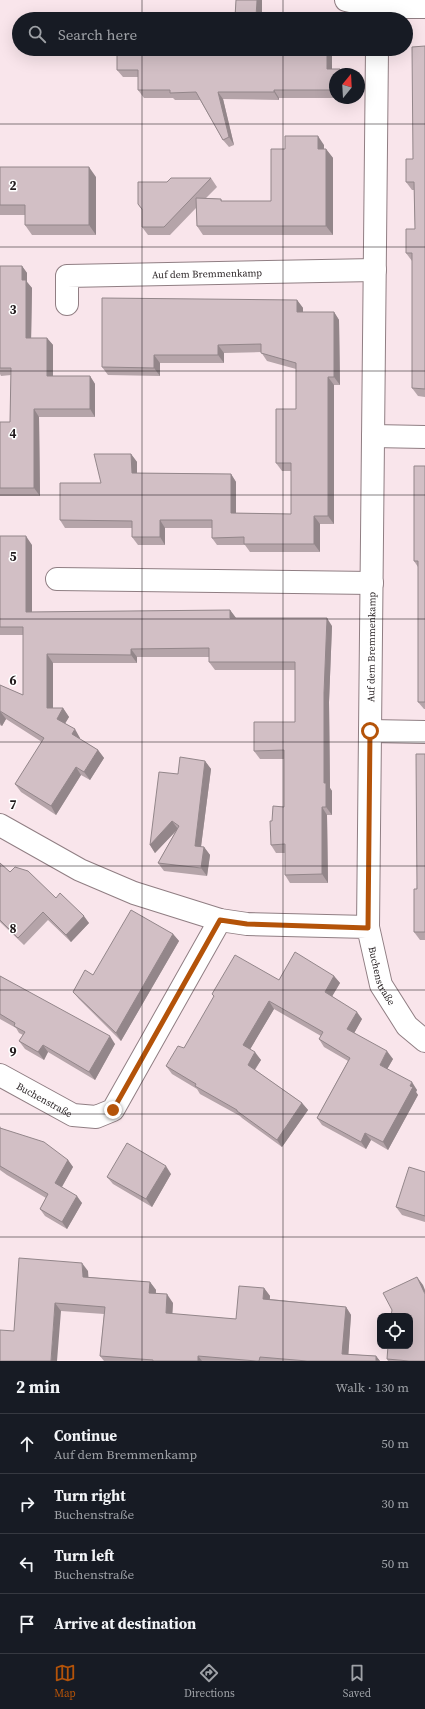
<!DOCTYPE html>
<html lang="en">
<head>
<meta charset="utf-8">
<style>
	:root { --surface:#171b24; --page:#20242c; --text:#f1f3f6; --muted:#9ea1a6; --line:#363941; --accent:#b45309 }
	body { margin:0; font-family:"Source Serif 4",serif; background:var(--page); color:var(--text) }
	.controls { position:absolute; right:12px; bottom:12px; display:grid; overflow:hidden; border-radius:8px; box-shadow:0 4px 16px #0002 }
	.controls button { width:36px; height:36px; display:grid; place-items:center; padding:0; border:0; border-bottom:1px solid var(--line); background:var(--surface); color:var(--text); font:20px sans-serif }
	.compass { position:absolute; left:329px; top:68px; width:36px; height:36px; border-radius:50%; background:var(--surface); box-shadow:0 4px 16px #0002; rotate:18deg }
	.stop { position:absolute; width:12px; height:12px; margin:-9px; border:3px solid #b45309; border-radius:50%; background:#fff }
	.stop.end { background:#b45309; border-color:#fff; box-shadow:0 1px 4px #0008 }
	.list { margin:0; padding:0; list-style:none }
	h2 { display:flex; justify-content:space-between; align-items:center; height:52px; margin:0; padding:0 16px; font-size:17px }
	h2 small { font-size:13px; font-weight:400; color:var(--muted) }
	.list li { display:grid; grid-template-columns:26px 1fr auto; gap:12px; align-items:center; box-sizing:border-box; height:60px; padding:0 16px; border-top:1px solid var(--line) }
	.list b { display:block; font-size:15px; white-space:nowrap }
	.list p { margin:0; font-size:13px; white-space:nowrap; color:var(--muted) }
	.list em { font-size:13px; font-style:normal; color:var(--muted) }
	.icon { flex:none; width:22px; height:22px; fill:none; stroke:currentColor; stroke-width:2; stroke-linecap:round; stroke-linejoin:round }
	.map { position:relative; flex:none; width:425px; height:1361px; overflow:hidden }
	.search { position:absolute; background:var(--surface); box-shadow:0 4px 16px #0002; left:12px; right:12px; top:12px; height:44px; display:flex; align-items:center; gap:10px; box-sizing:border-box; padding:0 14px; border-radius:22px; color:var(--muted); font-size:15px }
	.sheet { height:292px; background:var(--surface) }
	nav { display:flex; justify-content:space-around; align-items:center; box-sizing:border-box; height:56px; border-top:1px solid var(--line); background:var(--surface); font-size:11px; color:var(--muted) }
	nav a { display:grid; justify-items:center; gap:2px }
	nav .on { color:var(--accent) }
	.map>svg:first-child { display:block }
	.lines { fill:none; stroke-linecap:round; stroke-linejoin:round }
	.minor-casing { stroke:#907e83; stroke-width:24 }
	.minor { stroke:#fff; stroke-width:22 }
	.wall { fill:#b5a4a9 }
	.shaded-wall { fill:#93868a }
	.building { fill:#d2bfc5; stroke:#93868a }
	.route { stroke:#b45309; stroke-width:5 }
	.grid { fill:none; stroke:#221b1d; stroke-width:1; stroke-opacity:0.55 }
	.labels { text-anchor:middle; stroke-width:3; stroke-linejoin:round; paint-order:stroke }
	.street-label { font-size:10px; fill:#221b1d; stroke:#fff }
	.grid-label { font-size:13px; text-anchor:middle; font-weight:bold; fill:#221b1d; stroke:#fff; stroke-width:3; stroke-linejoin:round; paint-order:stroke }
</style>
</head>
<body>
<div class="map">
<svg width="425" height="1361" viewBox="0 0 425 1361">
	<rect width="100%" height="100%" fill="#f9e5eb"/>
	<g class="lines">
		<defs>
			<g id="minor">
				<path d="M346,0L377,7H425"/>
				<path id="s1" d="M67,304V276L375,270"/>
				<path d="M373,436L425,437"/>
				<path d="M57,579L372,583"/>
				<path d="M370,731L425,732"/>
				<path id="s2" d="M0,825L80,870L134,893L220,920L247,924L368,927L381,985L407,1026L425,1041"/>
				<path id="s3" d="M368,927L377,49"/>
				<path id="s4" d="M0,1075L73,1115L96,1117L113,1110L220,920"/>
			</g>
		</defs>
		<use href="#minor" class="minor-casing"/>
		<use href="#minor" class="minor"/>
	</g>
	<path class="wall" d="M236,0L262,19H237L235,17Z
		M425,46V397L418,396L412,388V261L406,253L415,229L414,190H412L406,182L413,159Z
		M332,49V69H340L343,74H335V98H279V100L223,99L234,145L229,147L223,140L200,100H175L173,98H144L138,90V77H123L117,70Z
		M324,145V149H326L333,158V235H203L197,226L196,208L170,235H148L142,227V210L138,204L167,182L211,178L217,187L206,198L221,199L222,201H271L285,149Z
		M0,167L96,177V235H32L25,225V215H0Z
		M0,266H22L27,273V282L32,288L31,338H47L53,345V376H90L95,384V417H39L40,496H0V422H10L11,375L1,376L0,374Z
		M297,300L303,308V312H334L339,320L340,385H334V524H320V552H250L245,545H217L212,538V528H165V545H138L132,537V528H65L60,520L101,483L131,454L137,462V473L231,474L236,482V513L291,514V471H282L276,463L296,409V369L267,361L261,352L224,353V363H160V376L108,375L102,367Z
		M425,466V709H424L418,702V567L414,561Z
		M0,536L32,545V612L230,610L236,618L332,626L329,702L330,788L332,791V815H327L328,883H290L285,875V853H276L271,845L272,821L284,807V759H260L254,751L295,722V670H215L209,662V657H137V663H53V708H63L69,717L65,723L80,738V739L98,750L104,758L90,780L81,775L56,815L21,792L15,784L42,742L6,719L2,726L0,725V685L23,695V635H0Z
		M425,754V940H420L414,932Z
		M205,761L211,769L201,847H204L210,855L207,876L164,871L158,863L177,829L155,853L150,845L178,774Z
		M0,863L10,872L56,898L89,923L71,942L48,920L24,945L0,922Z
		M173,934L179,941L121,1041L79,999L73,992L93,975Z
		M0,976L115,1044L95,1080L48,1052L44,1060L25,1049L19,1041L23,1035L19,1033L16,1028L0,1019Z
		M334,976L340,983L332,996L362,1019L354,1033L393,1059L387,1069L417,1090L416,1092L418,1095L388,1150L371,1140L366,1149L322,1125L317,1118L348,1061L324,1047L319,1039L321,1036L274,1009L250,1049L261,1060L255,1070L302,1103L308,1110L282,1147L242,1118L240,1116L200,1094L197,1089L172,1074L166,1066L184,1048L214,997L212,994L279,980Z
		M0,1126L1,1128V1129L68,1160L73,1167L62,1187L82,1203L67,1229L45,1216L40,1209L46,1198L7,1175L0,1170Z
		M425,1172V1222L402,1215L396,1207Z
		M171,1174L152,1207L113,1184L107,1177Z
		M88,1271V1277L150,1282L156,1290V1293L173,1303L172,1314L236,1319L264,1288L270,1296V1299L346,1307L351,1315L348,1354L376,1356L380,1361H104L100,1356L104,1314L61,1311L14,1331Z
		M423,1285L425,1361H388L387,1359Z"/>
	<path class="shaded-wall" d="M257,0H262V19H257L256,17Z
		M327,49H332V76L327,69Z
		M340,69L343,74H340Z
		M274,90L279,98V100L274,92Z
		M218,92L223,99L234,145L229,137Z
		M318,136L324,145V158L318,149Z
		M326,149L333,158V235L326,226Z
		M89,167L96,177V235L89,225Z
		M22,266L27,273V282L32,288L31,345L26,338L22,280Z
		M297,300L303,308V320L297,312Z
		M334,312L339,320L340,385L334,377Z
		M47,338L53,345V384L47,376Z
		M218,345L224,353V363L218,355Z
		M154,355L160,363V376L154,368Z
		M90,376L95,384V417L90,409Z
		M328,377L334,385V524L328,516Z
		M34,409L39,417L40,496L34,488Z
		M131,454L137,462V481L132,473Z
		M231,474L236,482V521L231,513Z
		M314,516L320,524V552L314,544Z
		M160,520L165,528V545L160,537Z
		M26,536L32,545V620L26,612Z
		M230,610L236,618H230Z
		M327,618L332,626L329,702L330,788L332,791V815L326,807L324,783V693Z
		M131,649L137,657V663L131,655Z
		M47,654L53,663V716L47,708Z
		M63,708L69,717L63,727L57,719Z
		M0,711L6,719L2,726L0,723Z
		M75,729L80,738L77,742L72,734Z
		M98,750L104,758L90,780L84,772Z
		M205,761L211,769L200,854L195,846Z
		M76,767L81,775L56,815L51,806Z
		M322,807L327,815L328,883L322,874Z
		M172,821L178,829L155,853L150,845Z
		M204,847L210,855L207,876L201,868Z
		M84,916L89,923L71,942L66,935Z
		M173,934L179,941L121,1041L116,1033Z
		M334,976L340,983L330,1000L325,992Z
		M269,1001L274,1009L248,1053L243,1045Z
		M357,1012L362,1019L352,1037L347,1029Z
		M110,1036L115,1044L95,1080L89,1072Z
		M43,1045L48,1052L44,1060L38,1052Z
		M387,1051L393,1059L385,1073L380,1065Z
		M255,1052L261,1060L253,1072L248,1065Z
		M412,1082L417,1090L416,1092L418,1095L388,1150L383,1142Z
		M302,1103L308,1110L282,1147L277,1140Z
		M365,1133L371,1140L366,1149L361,1142Z
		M68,1160L73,1167L60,1190L55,1183Z
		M166,1166L171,1174L152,1207L146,1199Z
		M77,1196L82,1203L67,1229L62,1222Z
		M82,1263L88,1271L89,1285L83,1277Z
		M417,1277L423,1285L425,1290V1294Z
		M150,1282L156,1290L155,1301L149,1293Z
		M264,1288L270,1296L269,1307L263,1299Z
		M167,1294L173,1303L172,1321L166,1313Z
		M55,1303L61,1311L57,1361H51Z
		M346,1307L351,1315L348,1361L342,1354Z
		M198,1356L202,1361H198Z
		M376,1356L380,1361H376Z"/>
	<path class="building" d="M236,0H257L256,17H235Z
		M425,46V389L412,388V253H406V229H415L414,182H406V159H413L412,47Z
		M117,49H327V69H340V74H335V90H274V92H218L229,137L223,140L196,92L170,93V90H138V70H117Z
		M285,136H318V149H326V226H197L196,198L221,199V201H271V149H285Z
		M0,167H89V225H25V205H0Z
		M171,178H211L164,227H142V209L138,204V182H167Z
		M0,266H22V280H26V338H47V376H90V409H34V488H0V422H10L11,368H0Z
		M102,298L297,300V312H334V377H328V516H314V544H244V537L212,538V520H160V537H132V521L60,520V483H101L94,454H131L132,473L231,474V513L291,514V463H276V409H296V363L261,353V344L218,345V355H154V368L102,367Z
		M414,466H425V702H418V561H414Z
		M0,536H26V612L230,610V618H327L324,693V783H326V807H322V874L285,875V844L271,845L270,821H272L273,806L284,807V750L254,751V722H295V662H209V648L131,649V655L47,654V708H63L57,719L75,729L72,734L98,750L84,772L76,767L51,806L15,784L44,738L0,711V685L23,695V627H0Z
		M416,754H425V932H414V889H417Z
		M180,757L205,761L195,846L204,847L201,868L158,863L179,826L172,821L150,845L159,772L178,774Z
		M0,863L10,872L15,867L28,871L56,898L60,893L84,916L66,935L43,912L18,938L0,920Z
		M131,910L173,934L116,1033L73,992L85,970L93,975Z
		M295,952L334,976L325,992L357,1012L347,1029L387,1051L380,1065L412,1082L410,1086L413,1087L383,1142L365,1133L361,1142L317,1118L350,1058L319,1039L323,1032L269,1001L243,1045L255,1052L248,1065L302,1103L277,1140L237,1111V1110L195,1086L196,1084L166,1066L178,1046L184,1048L214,996L212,994L235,955L279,980Z
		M0,976L110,1036L89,1072L43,1045L38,1052L19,1041L25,1032L14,1026L15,1023L0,1014Z
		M0,1128L44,1142L68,1160L55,1183L77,1196L62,1222L40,1209L48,1194L0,1166Z
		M127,1143L166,1166L146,1199L107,1177Z
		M409,1167L425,1172V1216L396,1207Z
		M19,1258L82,1263L83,1277L150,1282L149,1293L167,1294L166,1313L236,1319L239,1286L264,1288L263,1299L346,1307L342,1354L376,1356V1361H307L260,1357L259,1361H256L198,1356V1361H153V1360L100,1356L105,1307L55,1303L51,1361H0V1330L14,1331Z
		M417,1277L425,1294V1361H409L387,1359L388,1346H410V1316H391L392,1310L383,1293Z"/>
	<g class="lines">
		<path class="route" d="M113,1110L220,920L247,924L368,928L370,731"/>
	</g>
	<path class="grid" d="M142,0V19M283,0V19M142,49V1361M283,49V1361M0,124H425M0,247H425M0,371H425M0,495H425M0,619H425M0,742H425M0,866H425M0,990H425M0,1114H425M0,1237H425"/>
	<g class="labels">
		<g class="street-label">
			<text dy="4" stroke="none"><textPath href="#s1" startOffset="168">Auf dem Bremmenkamp</textPath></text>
			<text dy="4" stroke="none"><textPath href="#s3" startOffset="280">Auf dem Bremmenkamp</textPath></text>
			<text dy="4" stroke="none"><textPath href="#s2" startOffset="440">Buchenstraße</textPath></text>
			<text dy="4" stroke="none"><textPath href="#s4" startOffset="51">Buchenstraße</textPath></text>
		</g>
	</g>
	<g class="grid-label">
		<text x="13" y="190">2</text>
		<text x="13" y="314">3</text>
		<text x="13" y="438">4</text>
		<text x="13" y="561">5</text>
		<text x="13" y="685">6</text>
		<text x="13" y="809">7</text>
		<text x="13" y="933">8</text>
		<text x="13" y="1056">9</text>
	</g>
</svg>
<div class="controls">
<button><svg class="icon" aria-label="locate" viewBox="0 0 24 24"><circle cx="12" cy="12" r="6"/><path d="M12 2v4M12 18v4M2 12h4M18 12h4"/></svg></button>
</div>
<svg class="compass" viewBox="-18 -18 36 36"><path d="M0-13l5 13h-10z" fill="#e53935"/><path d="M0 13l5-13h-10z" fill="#9ea1a6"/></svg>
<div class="stop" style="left:370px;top:731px"></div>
<div class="stop end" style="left:113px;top:1110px"></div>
<div class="search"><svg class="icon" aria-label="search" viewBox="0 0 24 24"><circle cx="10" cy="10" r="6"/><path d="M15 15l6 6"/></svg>Search here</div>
</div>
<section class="sheet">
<h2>2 min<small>Walk · 130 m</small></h2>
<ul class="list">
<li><svg class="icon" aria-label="ahead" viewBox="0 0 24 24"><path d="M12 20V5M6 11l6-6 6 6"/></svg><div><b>Continue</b><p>Auf dem Bremmenkamp</p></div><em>50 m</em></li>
<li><svg class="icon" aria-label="right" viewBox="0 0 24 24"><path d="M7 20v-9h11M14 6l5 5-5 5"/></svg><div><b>Turn right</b><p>Buchenstraße</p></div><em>30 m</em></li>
<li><svg class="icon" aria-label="left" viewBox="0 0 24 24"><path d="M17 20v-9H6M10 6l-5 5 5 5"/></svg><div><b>Turn left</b><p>Buchenstraße</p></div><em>50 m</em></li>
<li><svg class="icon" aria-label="arrive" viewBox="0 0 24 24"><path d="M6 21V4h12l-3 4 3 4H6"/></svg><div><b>Arrive at destination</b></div></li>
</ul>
</section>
<nav>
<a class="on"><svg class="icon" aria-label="map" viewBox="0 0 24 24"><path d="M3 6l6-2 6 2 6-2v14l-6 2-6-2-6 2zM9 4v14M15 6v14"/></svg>Map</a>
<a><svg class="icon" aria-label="directions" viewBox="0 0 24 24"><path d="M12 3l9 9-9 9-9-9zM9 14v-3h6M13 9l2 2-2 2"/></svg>Directions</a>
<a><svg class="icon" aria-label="saved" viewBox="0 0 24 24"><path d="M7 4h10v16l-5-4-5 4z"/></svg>Saved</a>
</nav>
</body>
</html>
